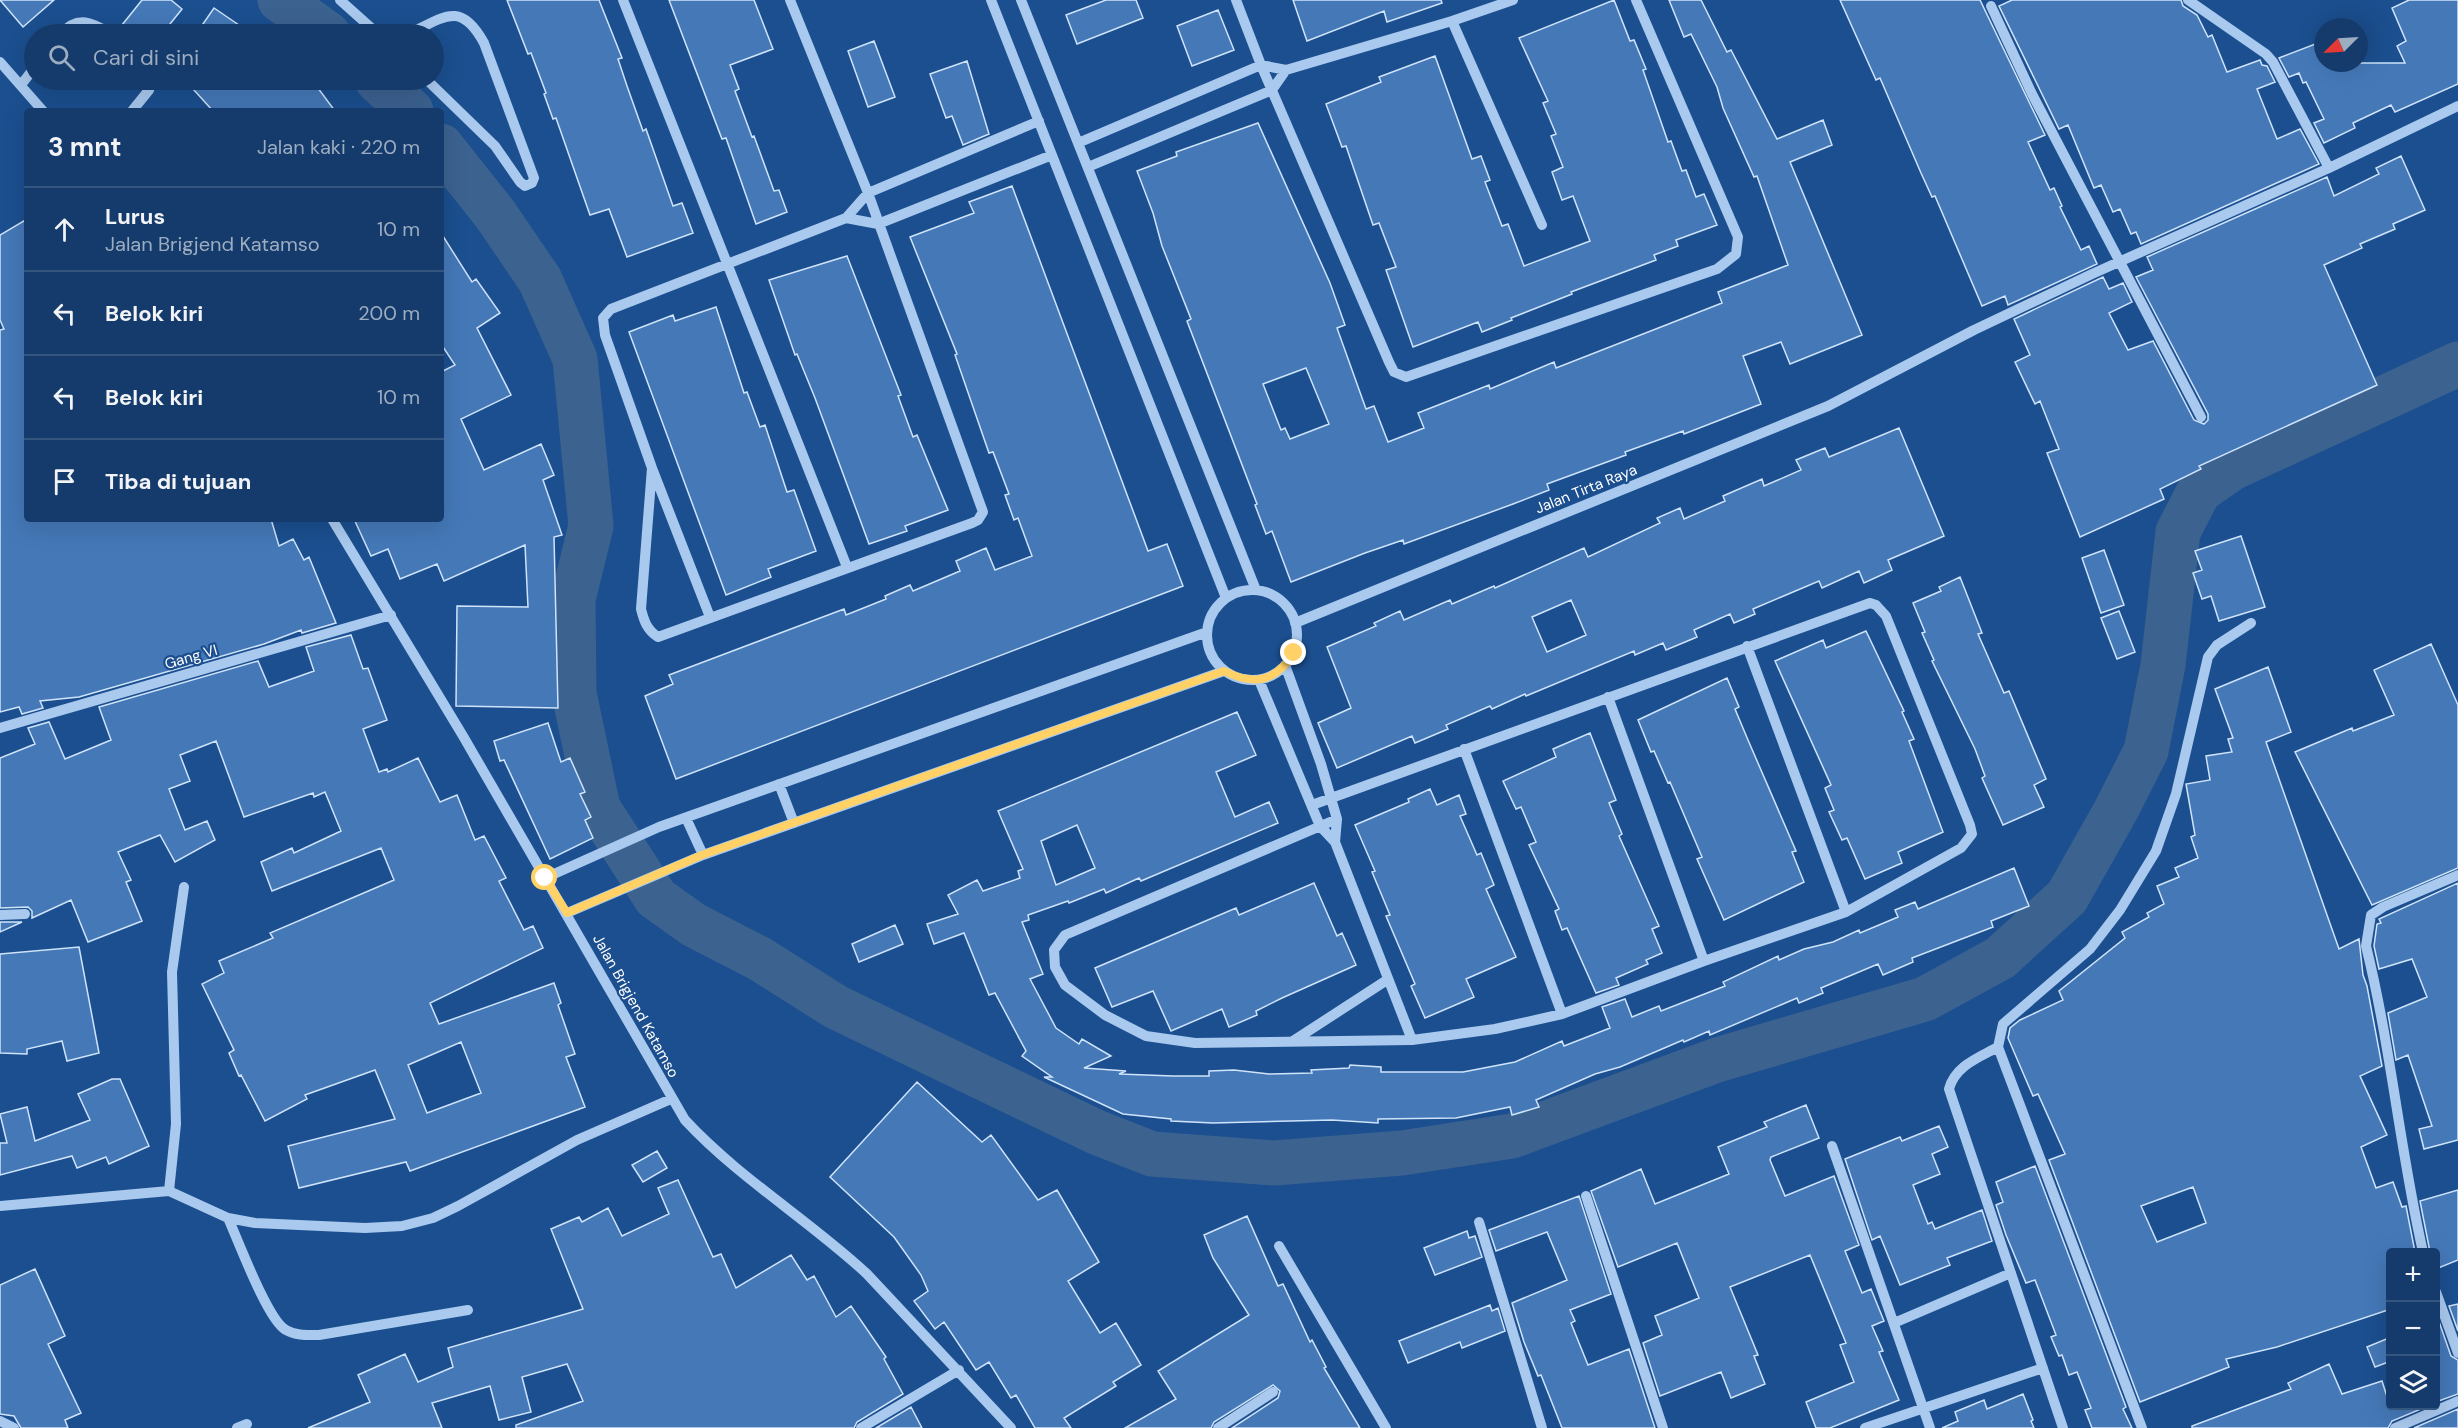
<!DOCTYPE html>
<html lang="id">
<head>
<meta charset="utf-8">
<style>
	:root { --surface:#143b6b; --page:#214673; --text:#f1f3f6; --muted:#9dadc1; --line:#33557e }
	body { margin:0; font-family:"DM Sans",sans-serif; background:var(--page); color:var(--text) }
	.controls { position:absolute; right:18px; bottom:18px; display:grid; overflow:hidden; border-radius:6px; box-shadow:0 6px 24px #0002 }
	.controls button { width:54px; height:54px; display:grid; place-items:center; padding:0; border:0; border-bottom:2px solid var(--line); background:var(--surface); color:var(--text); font:30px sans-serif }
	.compass { position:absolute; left:2314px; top:18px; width:54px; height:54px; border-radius:50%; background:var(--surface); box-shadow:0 6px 24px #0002; rotate:246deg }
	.stop { position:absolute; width:18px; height:18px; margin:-14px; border:4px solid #ffd166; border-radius:50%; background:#fff }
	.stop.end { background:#ffd166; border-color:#fff; box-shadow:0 2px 6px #0008 }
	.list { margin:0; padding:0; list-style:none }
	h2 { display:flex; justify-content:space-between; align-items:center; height:78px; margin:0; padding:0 24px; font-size:26px }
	h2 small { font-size:20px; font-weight:400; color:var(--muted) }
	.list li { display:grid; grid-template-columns:39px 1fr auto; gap:18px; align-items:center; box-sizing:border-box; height:84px; padding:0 24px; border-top:2px solid var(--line) }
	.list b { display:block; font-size:22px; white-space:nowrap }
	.list p { margin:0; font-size:20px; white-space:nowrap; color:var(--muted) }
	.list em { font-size:20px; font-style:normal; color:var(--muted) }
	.icon { flex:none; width:33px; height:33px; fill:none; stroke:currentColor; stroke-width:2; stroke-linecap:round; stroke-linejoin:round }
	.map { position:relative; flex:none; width:2458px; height:1428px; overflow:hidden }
	.search { position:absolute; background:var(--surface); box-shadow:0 6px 24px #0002; left:24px; top:24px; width:420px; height:66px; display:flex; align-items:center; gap:15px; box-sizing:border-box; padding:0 21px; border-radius:33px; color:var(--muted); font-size:22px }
	.panel { position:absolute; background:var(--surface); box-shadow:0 6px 24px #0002; left:24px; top:108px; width:420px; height:414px; border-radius:6px }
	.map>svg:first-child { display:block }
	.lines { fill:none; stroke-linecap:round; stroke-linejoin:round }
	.river { stroke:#3c6290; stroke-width:45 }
	.building { fill:#4478b7; stroke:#cfe3fa; stroke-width:1.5; fill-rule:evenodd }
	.minor { stroke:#a9c9ee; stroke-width:10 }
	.route { stroke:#ffd166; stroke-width:8 }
	.labels { text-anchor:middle; stroke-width:4.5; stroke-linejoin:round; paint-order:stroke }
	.street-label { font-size:15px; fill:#fff; stroke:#1b4f8f }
</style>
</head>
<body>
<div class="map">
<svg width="2458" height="1428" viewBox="0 0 2458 1428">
	<rect width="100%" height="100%" fill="#1b4f8f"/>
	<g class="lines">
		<path class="river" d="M280,0L328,34
			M377,80L411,111
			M441,146L495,214L540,280L575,359L591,526L573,599L574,693L598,808L656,898L694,925L760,959L836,1007L1096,1132L1152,1154L1274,1163L1402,1153L1512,1136L1717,1060L1925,999L2000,958L2067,897L2115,812L2146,751L2163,665L2178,532L2199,491L2232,468L2458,364"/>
	</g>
	<path class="building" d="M0,0H54L23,27Z
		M142,0H171L182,9L162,34H119L118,30Z
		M507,0H599L622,58L618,59L627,86L643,131L646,129L673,206L682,203L693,233L627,257L609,209L590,215L556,118L553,119L544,94L546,93L531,53L528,54Z
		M669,0H754L773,49L730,65L739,89L735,91L752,137L754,136L774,191L779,190L787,212L756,224L726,138L722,139Z
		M1106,0H1136L1143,18L1077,44L1066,15Z
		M1293,0H1441L1442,3L1387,22L1384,11L1307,41Z
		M1614,0L1630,41L1634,40L1646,69L1643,70L1668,142L1671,141L1682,171L1686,170L1696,197L1704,194L1717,225L1676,240L1678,246L1654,255L1656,260L1571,292L1572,294L1511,318L1512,320L1482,332L1478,322L1413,347L1386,270L1396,267L1379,223L1373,225L1346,146L1342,147L1326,104L1381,82L1379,77L1435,56L1472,159L1481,156L1490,180L1485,182L1502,226L1508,224L1524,266L1590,241L1573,196L1562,200L1552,172L1563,167L1551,136L1556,134L1543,103L1548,101L1519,38Z
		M1669,0H1701L1727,52L1731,50L1777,139L1823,120L1832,145L1790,162L1862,335L1790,364L1781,342L1743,356L1761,404L1684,434L1683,431L1625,452L1626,455L1547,484L1549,490L1513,504L1404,544L1403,540L1365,553L1291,582L1272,531L1266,534L1255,505L1257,504L1187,321L1191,319L1162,246L1153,213L1137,171L1177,156L1176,152L1258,123L1330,283L1345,325L1337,328L1366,409L1374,406L1388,442L1424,428L1418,413L1489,385L1490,389L1554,362L1556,368L1666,325L1722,303L1718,292L1788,265L1757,176L1754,177L1723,108L1717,87L1691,34L1684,37ZM1306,368L1329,424L1290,439L1285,428L1281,430L1263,384Z
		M1840,0H1980L2045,135L2028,142L2050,190L2054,188L2062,206L2060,207L2081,250L2089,246L2097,264L2008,305L2005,296L1982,306L1935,196L1932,197L1921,173L1880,78L1876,80Z
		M2012,0H2181L2183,6L2197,15L2208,37L2212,35L2227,72L2260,60L2262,65L2267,66L2275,82L2257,89L2277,139L2300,129L2319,164L2141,244L2136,232L2131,234L2120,209L2113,212L2101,185L2094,188L2068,125L2059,129L1999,6Z
		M2409,0H2458V84L2395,112L2391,105L2353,123L2355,128L2324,143L2314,123L2324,119L2306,82L2303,83L2299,73L2289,77L2279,58L2323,41V63H2405L2397,46L2406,41L2392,8Z
		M214,8L252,34H196Z
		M1218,10L1234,50L1192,66L1177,26Z
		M874,41L895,97L868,107L848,51Z
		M967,61L989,134L963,145L952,116L946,118L930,74Z
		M205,80H312L335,111H213L194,90Z
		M2401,156L2425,210L2393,224L2395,229L2360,244L2362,248L2324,265L2377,385L2199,466L2201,469L2160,489L2164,499L2080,537L2047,453L2059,449L2040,401L2035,404L2015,362L2030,355L2014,319L2103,277L2109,289L2123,283L2132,302L2109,313L2128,350L2153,341L2194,420L2204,424L2208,420V414L2136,277L2153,270L2147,257L2327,177L2334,196L2379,174L2376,168Z
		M1012,186L1148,551L1167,544L1183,586L676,779L645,696L673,684L669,675L844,609L846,615L886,599L885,596L910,585L913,591L960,571L956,561L986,548L995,570L1032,556L1018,518L1014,520L1005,495L1009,494L993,452L989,453L955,355L957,354L910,237L974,213L969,202Z
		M27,219V519H271L279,546L293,539L304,560L309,557L336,623L302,633L301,630L264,644L79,697L40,701L43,708L22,714L19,707L0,712V330L4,329L0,320V235Z
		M441,233L472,282L476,279L500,313L477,328L511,395L461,419L484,470L541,444L554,475L543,480L562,535L554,537L558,708L456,706L457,606L528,607L525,545L444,581L437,564L400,579L388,549L371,556L354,519H441V372L455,365L441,344Z
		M847,256L901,395L898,396L913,437L917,435L948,510L905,526L907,531L869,544L815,398L797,354L795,355L769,280Z
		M716,307L744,393L747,392L760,427L765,425L787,492L794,490L816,551L768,569L771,577L726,595L629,332L673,315L675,321Z
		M1899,428L1944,536L1888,560L1892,570L1864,583L1859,571L1822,588L1819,581L1753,609L1755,614L1734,623L1730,614L1694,630L1697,637L1666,650L1663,643L1635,655L1634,651L1526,696L1525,694L1492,709L1490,706L1446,725L1448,729L1415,743L1412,736L1337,768L1318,723L1351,708L1327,647L1376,626L1374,623L1400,611L1404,620L1450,600L1452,604L1494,586L1495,588L1584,548L1588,557L1660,523L1657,518L1680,508L1684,519L1725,501L1723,496L1762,479L1764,486L1801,470L1796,460L1825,448L1829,457ZM1571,600L1586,635L1547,652L1532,617Z
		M2241,536L2265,607L2219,621L2211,596L2202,599L2193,573L2202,570L2195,551Z
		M2104,550L2124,605L2101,613L2082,558Z
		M1960,577L1982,633L1978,634L2004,693L2009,691L2046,779L2034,785L2044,807L2003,825L1982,778L1985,776L1975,749L1932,661L1934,660L1922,633L1925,632L1913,603L1941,591L1939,587Z
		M2119,611L2135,652L2117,659L2101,618Z
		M1866,631L1904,711L1902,712L1914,739L1909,741L1943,832L1898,852L1902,863L1865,879L1847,838L1842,840L1829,812L1834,810L1825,788L1831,785L1775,661L1823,640L1826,648Z
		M351,635L363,669L368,668L387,720L363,729L379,772L387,769L388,772L418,758L440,802L457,795L475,840L484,836L506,878L499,881L524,930L533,926L543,948L430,1003L439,1024L554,983L561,1003L558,1005L575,1054L566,1057L585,1107L410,1171L406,1162L299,1188L288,1146L395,1119L375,1070L305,1095L307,1099L265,1121L241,1075L239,1076L229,1053L234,1050L202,984L224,973L219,961L273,938L270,933L394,880L381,848L272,891L261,862L292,848L294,853L341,831L325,792L314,797L313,793L244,817L216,741L180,755L190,781L169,789L185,830L207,821L215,840L175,862L160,835L118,852L131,880L126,882L142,921L88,942L71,900L32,918V911L28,907L0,908V758L35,744L28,728L49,722L65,759L111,740L99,707L258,661L269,687L314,671L306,647ZM461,1042L481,1093L427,1113L408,1065Z
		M2431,644L2458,705V868L2372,905L2295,752L2352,728L2353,731L2394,715L2374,670Z
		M2268,667L2291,732L2266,742L2339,949L2359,939L2363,975L2367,986L2382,1066L2360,1076L2387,1135L2361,1147L2376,1188L2393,1182L2402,1207L2406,1206L2415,1252H2391V1309L2277,1347L2226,1359L2229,1367L2140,1402L2049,1160L2065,1154L2038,1094L2033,1096L2008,1038L2010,1028L2020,1020L2063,1000L2059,991L2125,938L2122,932L2149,917L2147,913L2164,904L2157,886L2179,877L2175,868L2198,858L2191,837L2195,835L2186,784L2210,780L2206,756L2232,752L2228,739L2233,738L2215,689ZM2193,1187L2206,1223L2157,1242L2141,1206Z
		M1727,678L1739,707L1735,709L1748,740L1796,851L1792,852L1804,882L1724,920L1697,859L1702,857L1670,782L1668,783L1654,751L1651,752L1638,720Z
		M1237,712L1256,755L1216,772L1235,817L1269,802L1278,823L1141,881L1139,878L1106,893L1104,889L1069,903L1068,901L1028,915L1029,920L1022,922L1043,974L1030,979L1056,1028L1079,1044L1082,1039L1111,1056L1084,1068L1126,1071L1119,1074L1173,1076H1209V1071L1234,1070L1269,1074L1312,1073L1311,1070L1349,1068L1350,1065L1381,1067V1072H1463L1515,1062L1562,1041L1564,1046L1610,1028L1602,1007L1625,999L1632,1017L1659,1006L1661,1011L1725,986L1723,982L1778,956L1779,960L1804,949L1833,942L1859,930L1860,933L1898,917L1895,910L1915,902L1918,909L2014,868L2029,906L1991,921L1993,927L1912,958L1913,962L1883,975L1878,964L1821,988L1823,993L1799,1003L1797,998L1710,1035L1709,1031L1684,1042L1683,1040L1620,1067L1595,1074L1536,1100L1539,1107L1512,1115L1510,1107L1456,1118L1378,1119V1123L1332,1120L1213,1123L1171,1121V1119L1123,1114L1044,1077H1052L1022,1056L1026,1051L995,993L989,995L964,933L934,944L927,924L958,914L948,895L977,880L983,891L1020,878L1018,871L1023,869L998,811ZM1077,825L1095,868L1056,885L1041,841Z
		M548,723L561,762L570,758L585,792L580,794L591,817L585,820L593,838L550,859L504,760L500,761L494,741Z
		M1590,733L1616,800L1609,803L1622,834L1619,836L1659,926L1652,929L1662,953L1646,960L1648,964L1616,978L1619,985L1596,993L1567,928L1562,930L1555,911L1559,909L1529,845L1536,842L1521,807L1516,809L1503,781L1556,757L1553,749Z
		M1430,789L1437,805L1459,795L1466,814L1460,816L1477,855L1481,853L1494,885L1486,889L1516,957L1466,979L1474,997L1425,1018L1411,986L1415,984L1386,916L1390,915L1372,872L1375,871L1355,825L1409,802L1408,799Z
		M1314,883L1337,936L1342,933L1356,965L1282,998L1256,1011L1257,1015L1229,1027L1222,1009L1171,1031L1153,991L1112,1007L1095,968L1236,908L1239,915Z
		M2458,883V1140L2424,1149L2419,1129L2432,1126L2408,1055L2396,1060L2388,1013L2427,997L2412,959L2379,969L2374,946L2377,924L2381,923L2379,919Z
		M0,922H22L0,932Z
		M895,925L903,944L859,962L852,944Z
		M79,947L99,1053L67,1061L62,1041L27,1049V1054L0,1053V954Z
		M112,1079H120L149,1146L109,1164L106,1157L77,1168L72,1156L0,1175V1143H7L0,1114L27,1107L35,1141L90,1120L78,1094Z
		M917,1082L982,1142L991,1135L1038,1200L1057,1190L1099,1262L1068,1281L1100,1333L1116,1323L1141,1365L1113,1382L1116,1386L1064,1418L1071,1428H1035L1016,1395L1011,1398L989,1362L976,1370L944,1322L935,1329L914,1301L928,1291L921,1275L894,1237L830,1177Z
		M1806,1105L1819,1138L1771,1157L1770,1160L1785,1196L1834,1176L1859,1245L1845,1251L1862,1293L1871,1289L1884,1321L1872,1326L1883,1351L1879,1352L1899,1400L1830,1428H1816L1806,1402L1854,1382L1840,1345L1846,1343L1810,1255L1730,1287L1758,1355L1754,1356L1765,1384L1731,1398L1721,1372L1660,1396L1643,1343L1662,1335L1655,1316L1699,1298L1677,1243L1618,1267L1591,1191L1641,1169L1655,1204L1729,1174L1718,1147L1767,1127L1764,1122Z
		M1939,1126L1948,1147L1932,1154L1940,1174L1913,1185L1928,1224L1932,1222L1935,1229L1982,1210L1992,1241L1947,1258L1950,1265L1900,1285L1880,1236L1872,1240L1845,1159L1900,1137L1902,1141Z
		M657,1151L667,1168L643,1182L632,1165Z
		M2035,1166L2126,1407L2123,1409L2132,1428H2092L2085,1410L2091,1408L2077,1372L2069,1375L2062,1355L2059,1356L2051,1337L2056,1335L2035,1280L2026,1283L2006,1235L1996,1205L2003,1202L1996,1182Z
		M678,1180L713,1257L721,1254L736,1288L791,1255L807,1280L814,1276L836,1317L851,1306L886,1357L884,1359L903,1394L857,1422L854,1428H516V1425L583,1401L567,1364L522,1377L531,1412L499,1420L490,1386L432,1403L442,1428H308L370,1402L358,1375L405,1354L418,1382L453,1367L448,1348L583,1309L551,1229L579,1217L582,1222L608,1208L622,1236L669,1214L658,1188Z
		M2458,1190V1260L2436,1269V1252H2430L2420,1201Z
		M1579,1196L1611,1294L1570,1310L1575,1321L1571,1323L1588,1365L1629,1349L1655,1428H1562L1541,1375L1538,1376L1524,1342L1512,1303L1567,1280L1547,1232L1496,1251L1489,1230Z
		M1247,1216L1278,1286L1283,1284L1310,1342L1312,1340L1326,1367L1324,1368L1360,1428H1232L1278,1398L1280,1391L1273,1385L1214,1422L1211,1428H1125L1176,1399L1158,1371L1249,1315L1213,1258L1204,1235Z
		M1467,1231L1469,1238L1475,1236L1482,1257L1435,1275L1424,1248Z
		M35,1269L65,1336L48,1344L81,1413L65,1420L68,1428H21L14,1416L0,1414V1285Z
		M2458,1304V1331L2449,1306Z
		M1490,1305L1492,1311L1498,1308L1505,1331L1462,1348L1460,1342L1408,1363L1399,1341Z
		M2436,1313L2451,1356L2458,1360V1394L2436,1402Z
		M2391,1337V1361L2375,1367L2367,1347Z
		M2329,1364L2342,1394L2382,1381L2390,1406H2428L2392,1421L2388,1428H2192V1426L2291,1389L2288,1383Z
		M2023,1394L2033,1420L2031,1421L2034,1428H1942L1958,1421L1955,1412L1984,1400L1987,1409Z
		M911,1407L922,1428H876Z
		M2458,1409V1428H2414Z"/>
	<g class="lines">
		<path class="minor" d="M340,0L378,34
			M623,0L847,567
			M991,0L1226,598
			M1021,0L1256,590
			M1236,0L1261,65L1389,362L1394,372L1406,377L1717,269L1736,254L1738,237L1636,0
			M2188,0L2266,54L2273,62L2329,168
			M1991,6L2032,94L2201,417
			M1452,21L1542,225
			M61,34C78,14 93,23 112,34
			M409,34C445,16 461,1 484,43L534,178L532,183L525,186L520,182L495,146L427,80
			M0,62L43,111
			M21,85L34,68
			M132,111L149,90L153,80
			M1078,143L1261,65L1286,70L1452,21L1513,0
			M1088,167L1272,90L1286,70
			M846,218L878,224L1052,155
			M652,468L641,609C644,621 647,630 658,637L972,523L978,520L983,512L868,193L790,0
			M332,519L463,736L685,1120C740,1179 809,1220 867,1274L1011,1428
			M1207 635a45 45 0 1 1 90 0a45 45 0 1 1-90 0Z
			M710,617L652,468L605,335L603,318L611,309L846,218L868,193L1039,121
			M1295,623L1828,406L1974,330L2092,274L2329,168L2458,106
			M1747,646L1846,912
			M1285,665L1321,764L1337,819L1335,842
			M1259,680L1320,826L1335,842L1412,1040
			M1608,697L1704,961
			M0,728L391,615
			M1464,749L1562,1014
			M779,784L794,823
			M1312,805L1870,603L1876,605L1886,616L1970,825L1972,834L1961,848L1846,912L1704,961L1562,1014L1495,1029L1412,1040L1195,1043L1146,1036L1105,1015L1065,985L1055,967L1054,950L1065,935L1337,819
			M686,818L703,855
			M545,878L659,827L1207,632
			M567,913L703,855L1224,671
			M0,915L25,914
			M1293,1041L1387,980
			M1998,1047C1978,1058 1955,1066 1949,1089L2063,1428
			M1832,1146L1930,1428
			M169,1191L176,1124L172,972L184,887
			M1586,1196L1663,1428
			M0,1206L169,1191L228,1218L255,1223L365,1228L402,1226L433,1218L458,1206L577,1140L671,1099
			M228,1218C238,1240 268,1321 286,1330C296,1336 308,1335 319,1335L468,1310
			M1479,1222L1542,1428
			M1279,1246L1386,1428
			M2423,1252C2400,1151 2391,1047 2366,946L2371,915L2383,907L2458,875
			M2436,1292L2458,1353
			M1894,1323L2011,1273
			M0,1421L14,1428
			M237,1428L247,1424
			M861,1428L959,1370
			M1218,1428L1273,1392
			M1865,1428L2043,1368
			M2142,1428L1998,1047L2003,1024L2090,949L2120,910L2156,851L2176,794L2208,657L2217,645L2251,623
			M2395,1428L2458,1401"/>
	</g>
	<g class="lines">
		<path class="route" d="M545,878L567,913L702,855L1224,671C1254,686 1275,682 1294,653"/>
	</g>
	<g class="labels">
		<g class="street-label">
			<text transform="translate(1586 489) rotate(-22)" y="5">Jalan Tirta Raya</text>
			<text transform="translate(191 657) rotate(-16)" y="5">Gang VI</text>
			<text transform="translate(636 1006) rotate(61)" y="5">Jalan Brigjend Katamso</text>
		</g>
	</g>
</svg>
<div class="controls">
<button>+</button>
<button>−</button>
<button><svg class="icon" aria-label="layers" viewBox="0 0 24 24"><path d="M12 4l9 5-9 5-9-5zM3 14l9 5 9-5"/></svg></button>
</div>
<svg class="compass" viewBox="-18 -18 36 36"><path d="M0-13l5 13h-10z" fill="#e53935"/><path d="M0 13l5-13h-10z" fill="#9dadc1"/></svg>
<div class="stop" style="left:545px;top:878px"></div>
<div class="stop end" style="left:1294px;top:653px"></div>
<div class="search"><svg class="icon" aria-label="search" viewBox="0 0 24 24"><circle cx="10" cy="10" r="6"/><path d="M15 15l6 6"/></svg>Cari di sini</div>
<section class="panel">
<h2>3 mnt<small>Jalan kaki · 220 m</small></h2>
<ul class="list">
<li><svg class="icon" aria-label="ahead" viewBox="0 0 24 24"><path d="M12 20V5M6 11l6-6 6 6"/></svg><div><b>Lurus</b><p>Jalan Brigjend Katamso</p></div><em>10 m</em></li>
<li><svg class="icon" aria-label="left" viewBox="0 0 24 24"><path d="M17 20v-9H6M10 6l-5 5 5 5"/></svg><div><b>Belok kiri</b></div><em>200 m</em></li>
<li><svg class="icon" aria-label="left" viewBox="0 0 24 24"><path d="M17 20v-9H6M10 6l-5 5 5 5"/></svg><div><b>Belok kiri</b></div><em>10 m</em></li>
<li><svg class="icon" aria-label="arrive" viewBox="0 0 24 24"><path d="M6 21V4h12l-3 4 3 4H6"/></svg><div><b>Tiba di tujuan</b></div></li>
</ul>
</section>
</div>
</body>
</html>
